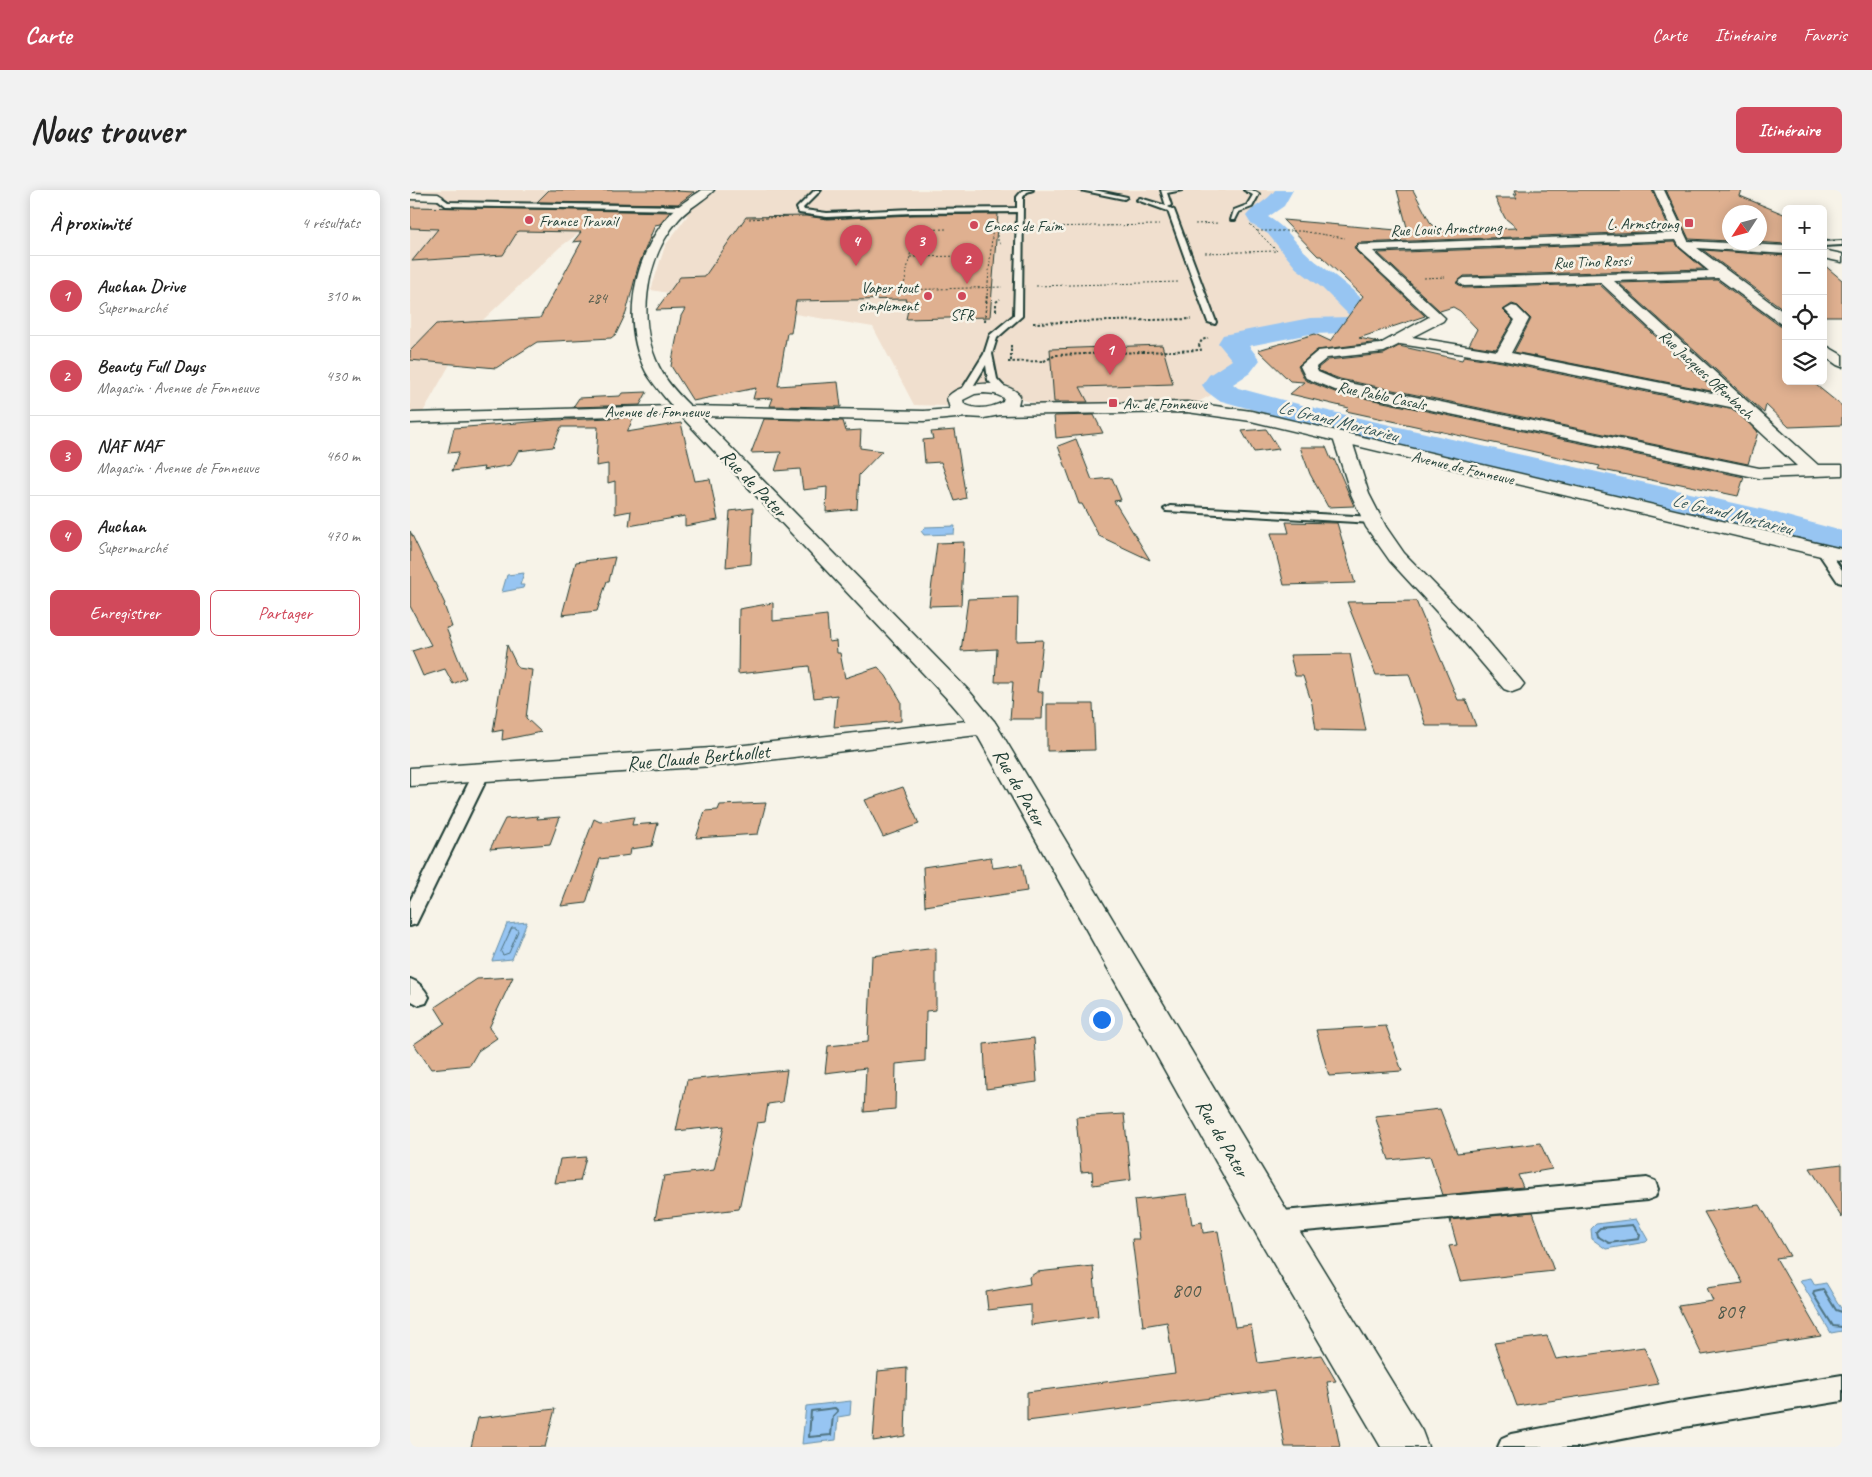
<!DOCTYPE html>
<html lang="fr">
<head>
<meta charset="utf-8">
<style>
	:root { --surface:#fff; --page:#f2f2f2; --text:#222; --muted:#767676; --line:#e0e0e0; --accent:#d1495b }
	body { margin:0; font-family:Caveat,sans-serif; background:var(--page); color:var(--text) }
	.controls { position:absolute; right:15px; top:15px; display:grid; overflow:hidden; border-radius:8px; box-shadow:0 2px 12px #0003 }
	.controls button { width:45px; height:45px; display:grid; place-items:center; padding:0; border:0; border-bottom:1px solid var(--line); background:var(--surface); color:var(--text); font:25px sans-serif }
	.compass { position:absolute; left:1312px; top:15px; width:45px; height:45px; border-radius:50%; background:var(--surface); box-shadow:0 2px 12px #0003; rotate:234deg }
	.you { position:absolute; left:691px; top:829px; width:18px; height:18px; margin:-12px; border:4px solid #fff; border-radius:50%; background:#1a73e8; box-shadow:0 0 0 8px #1a73e833 }
	.badge { display:grid; place-items:center; width:32px; height:32px; border-radius:50%; background:var(--accent); color:#fff; font-size:16px; font-weight:700 }
	.pin { position:absolute; translate:-50% -41px; filter:drop-shadow(0 1px 2px #0008) }
	.pin::after { content:''; position:absolute; top:26px; width:18px; height:15px; background:inherit; clip-path:polygon(0 0,100% 0,50% 100%) }
	.list { margin:0; padding:0; list-style:none }
	h2 { display:flex; justify-content:space-between; align-items:center; height:65px; margin:0; padding:0 20px; font-size:21px }
	h2 small { font-size:16px; font-weight:400; color:var(--muted) }
	.list li { display:grid; grid-template-columns:32px 1fr auto; gap:15px; align-items:center; box-sizing:border-box; height:80px; padding:0 20px; border-top:1px solid var(--line) }
	.list b { display:block; font-size:19px; white-space:nowrap }
	.list p { margin:0; font-size:16px; white-space:nowrap; color:var(--muted) }
	.list em { font-size:16px; font-style:normal; color:var(--muted) }
	.actions { display:flex; gap:10px; padding:15px 20px }
	.actions a { flex:1; padding:11px 0; border:1px solid var(--accent); border-radius:8px; text-align:center; font-size:18px; color:var(--accent) }
	.actions .main { background:var(--accent); color:#fff }
	.icon { flex:none; width:28px; height:28px; fill:none; stroke:currentColor; stroke-width:2; stroke-linecap:round; stroke-linejoin:round }
	.map { position:relative; flex:none; width:1432px; height:1257px; overflow:hidden; border-radius:8px }
	header { display:flex; align-items:center; gap:30px; box-sizing:border-box; height:70px; padding:0 25px; background:var(--accent); color:#fff }
	header strong { font-size:24px }
	nav { display:flex; gap:28px; margin-inline-start:auto; font-size:18px }
	.intro { display:flex; align-items:center; justify-content:space-between; box-sizing:border-box; height:120px; padding:0 30px }
	h1 { margin:0; font-size:35px }
	.button { padding:12px 22px; border-radius:8px; background:var(--accent); color:#fff; font-size:18px; font-weight:700 }
	main { display:flex; gap:30px; padding:0 30px }
	aside { flex:1; background:var(--surface); border-radius:8px; box-shadow:0 2px 12px #0003 }
	.map>svg:first-child { display:block }
	.built { fill:#f0dfce }
	.water { fill:#97c5f2; stroke:#678fa6 }
	.lines { fill:none; stroke-linecap:round; stroke-linejoin:round }
	.shore-far1 { stroke:#4f7380; stroke-width:1 }
	.shore { stroke:#4f7380; stroke-width:2 }
	.river { fill:#97c5f2; fill-rule:evenodd }
	.building { fill:#dfb090; stroke:#1f3d34 }
	.lane-casing { stroke:#1f3d34; stroke-width:4 }
	.street-casing { stroke:#1f3d34; stroke-width:3 }
	.secondary-casing { stroke:#1f3d34; stroke-width:3 }
	.path-far1 { stroke:#1f3d34; stroke-width:1; stroke-dasharray:2 2; stroke-linecap:butt }
	.path { stroke:#1f3d34; stroke-width:2; stroke-dasharray:2.5 2; stroke-linecap:butt }
	.lane { fill:#f7f3e8; fill-rule:evenodd }
	.street { fill:#f7f3e8; fill-rule:evenodd }
	.secondary { fill:#f7f3e8; fill-rule:evenodd }
	.poi-dot { fill:#d1495b; stroke:#f7f3e8; stroke-width:2 }
	.labels { text-anchor:middle; stroke-width:5; stroke-linejoin:round; paint-order:stroke }
	.far-number-label { font-size:15px; fill:#4f5a4b }
	.far-poi-label { font-size:16px; fill:#1f3d34; stroke:#f7f3e8; text-anchor:start }
	.far-street-label { font-size:16px; fill:#1f3d34; stroke:#f7f3e8 }
	.far-water-label { font-size:18px; font-style:italic; fill:#37585a; stroke:#f7f3e8 }
	.street-label { font-size:20px; fill:#1f3d34; stroke:#f7f3e8 }
	.near-number-label { font-size:21px; fill:#4f5a4b }
</style>
</head>
<body>
<header>
<strong>Carte</strong>
<nav><a>Carte</a><a>Itinéraire</a><a>Favoris</a></nav>
</header>
<div class="intro"><h1>Nous trouver</h1><a class="button">Itinéraire</a></div>
<main>
<aside>
<h2>À proximité<small>4 résultats</small></h2>
<ul class="list">
<li><span class="badge">1</span><div><b>Auchan Drive</b><p>Supermarché</p></div><em>310 m</em></li>
<li><span class="badge">2</span><div><b>Beauty Full Days</b><p>Magasin · Avenue de Fonneuve</p></div><em>430 m</em></li>
<li><span class="badge">3</span><div><b>NAF NAF</b><p>Magasin · Avenue de Fonneuve</p></div><em>460 m</em></li>
<li><span class="badge">4</span><div><b>Auchan</b><p>Supermarché</p></div><em>470 m</em></li>
</ul>
<div class="actions"><a class="main">Enregistrer</a><a>Partager</a></div>
</aside>
<div class="map">
<svg width="1432" height="1257" viewBox="0 0 1432 1257">
	<rect width="100%" height="100%" fill="#f7f3e8"/>
	<filter id="ink" filterUnits="userSpaceOnUse"><feTurbulence type="fractalNoise" baseFrequency=".02" numOctaves="2"/><feDisplacementMap in="SourceGraphic" scale="10" xChannelSelector="R" yChannelSelector="G"/><feConvolveMatrix kernelMatrix="1 2 1 2 8 2 1 2 1" color-interpolation-filters="sRGB"/></filter>
	<g filter="url(#ink)">
		<path class="built" d="M0,0H874L867,12L846,26L865,40L894,73L921,95L954,126L939,135L900,136L822,151L821,153L835,167L834,174L810,190L806,195L811,200L778,217L670,220L627,214L574,198L545,208L536,216L504,215L463,137L241,100L255,56L278,25L198,22L150,57L56,146L13,222L0,223Z"/>
		<path class="water" d="M545,336L544,344L514,345L511,341L515,337Z
			M114,383L110,395H114L113,398L92,402L97,385Z
			M117,732L102,769L82,771L97,734Z
			M1226,1029L1238,1050L1236,1052L1196,1059L1182,1049L1181,1039L1186,1034Z
			M1401,1088L1405,1095L1416,1093L1432,1120V1141L1421,1143L1390,1090Z
			M441,1211L440,1225L428,1227L426,1250L392,1254L396,1216Z"/>
		<g class="lines">
			<path class="shore-far1" d="M102,738H106L108,741L99,763L93,765L91,762Z"/>
			<path class="shore" d="M1223,1035L1230,1045L1229,1049L1199,1053L1187,1046L1186,1042L1190,1038Z
				M1432,1122L1426,1120L1413,1099L1404,1101L1403,1104L1423,1136L1432,1137
				M425,1218L428,1221L423,1226L421,1245L399,1247L401,1221Z"/>
			<path class="river" d="M865,0H883L874,16L858,27C879,39 886,55 903,69C919,82 963,112 968,131L964,136L939,143L900,144L839,156L850,170L840,183L823,194L828,198L892,215L1355,320L1432,341V365L1417,363L1413,358L1347,340L876,229L808,210L796,201L792,195L799,185L822,170L808,153L813,145L900,128L941,127L911,97L886,78L858,44L841,34L836,26C844,15 857,12 865,0Z"/>
		</g>
		<path class="building" d="M139,0H268L266,1L284,2L268,14L127,12Z
			M987,0H1003L1020,32L1029,41L1107,38L1095,28L1085,8H1107L1104,4H1107L1105,0H1242L1260,41L948,53L944,57L947,62L1015,126L949,148L969,152L907,160L888,176L895,190L925,202L1334,287L1328,306L1266,293L1265,295L1188,279L1190,276L936,221L939,218L880,204L894,192L880,191L848,160L905,144L920,151L953,106L911,66H908L873,30L998,41Z
			M1256,0H1332L1330,6L1376,25V54L1344,52H1350V22H1320V51L1279,49Z
			M0,17L119,19L260,22L250,34L245,35L228,77L216,123L206,144L201,148L127,152L86,178L0,170V161L26,134L130,128L172,51L163,52L171,42L108,41L93,65L2,71L28,39L0,38Z
			M588,24L580,127L496,129L500,111H495L496,109L386,111L381,143H377L368,196L428,192L431,217L360,216L363,208L343,209L346,198L283,211L261,176L271,126L275,119L246,120L270,87L295,86L336,27L396,26L417,29L502,25Z
			M1265,52L1269,58L1294,79L1054,86L1046,93L1054,98L1189,94L1306,202L1104,162L1121,129L1108,116L1102,114L1093,120L1103,130L1086,159L1059,155L1067,139L1050,121L1043,117L1030,121L968,63Z
			M1293,60L1376,66V121Z
			M1413,74L1432,90V126H1413Z
			M1307,90L1370,136L1376,137V191H1401L1432,216V235L1379,237L1356,215L1354,223L1209,93Z
			M752,155L763,194L670,197L678,212H644L640,159Z
			M989,156L1052,170L1054,166L1092,172L1324,220L1348,242L1338,274L930,189L909,181L908,178L918,170L974,164Z
			M237,202L230,215L163,217L169,208L210,206L212,203Z
			M684,225L693,243L646,248L644,226Z
			M224,227L217,242L271,233L285,291L300,289L308,330L275,336V326L219,336L221,321L205,324V291L198,293V274L186,276L188,237H151L143,257L108,261L101,275L73,280L74,277L42,281L49,262L38,263L44,238L145,230H154L153,231L154,230Z
			M354,229L433,231L436,241L451,240L450,258L472,261L449,285L447,319L416,322L417,297L393,300L390,279L365,281L371,262L341,263Z
			M856,239L869,259L844,262L832,241Z
			M545,240L556,308L545,311L531,272L515,273L513,250L523,249L521,242Z
			M666,249L682,290L702,288L711,310L704,311L740,370L689,346L672,314H669L648,256Z
			M890,257H916L921,269H924L944,316L918,317L900,284Z
			M343,318L341,374L316,377L320,321Z
			M876,332L927,333L945,393L874,395L861,343H879Z
			M0,341L35,414L34,415L42,437L36,438L56,488L43,494L35,479L13,486L2,461L21,455L0,416Z
			M554,352L551,415L519,416L527,353Z
			M205,367L199,391H197L187,421L152,425L166,372Z
			M608,407L607,451L633,450L627,502H633L632,529H600L603,492H585L587,459L551,461L558,409Z
			M1006,411L1048,510H1056L1066,536H1016L999,484L966,485L937,412Z
			M363,413V431L417,425L419,452L426,451L427,463H430L435,488L468,477L476,486L491,511V531L424,537L427,505L404,508L399,476L328,484L329,419Z
			M97,455L108,478L122,480L116,528L131,542L92,550L93,540L83,542Z
			M940,464L956,541L906,540L902,514L893,486H885L880,465Z
			M637,514H683L685,560L637,561Z
			M493,597L509,634L473,647L455,610Z
			M356,613L348,644L286,648L295,621L308,620L310,615Z
			M128,626L127,629L150,627L140,654L80,659L95,629Z
			M224,627L222,635L248,633L242,656L221,659L220,665L190,669L176,713L151,716L184,629L190,632Z
			M581,667L583,678L612,674L617,701L515,716L513,677Z
			M526,758V820L516,821L515,871L486,874L485,919L454,922L456,878L415,883L418,856L458,852L462,766Z
			M103,787L79,838L87,848L68,861L60,875L21,879L4,854L35,833L25,817L67,789Z
			M976,836L992,881L919,886L906,840Z
			M624,848L627,892L576,899L574,854Z
			M377,880L372,912L358,914L355,932L347,933L329,1019L245,1029L254,986L304,980L314,936L266,941L277,890Z
			M1030,919L1047,963L1130,953L1142,979L1108,985L1113,997L1033,1005L1020,966L979,970L965,926Z
			M714,924L721,990L683,995L682,981L671,982L666,927Z
			M176,967L170,991L145,993L150,969Z
			M1432,974V1028L1400,978Z
			M777,1004L782,1034L792,1032L793,1043L808,1041L825,1137L841,1135L848,1173L911,1165L926,1191L917,1192L930,1257H875L865,1200L617,1231V1202L765,1183L757,1132L733,1136L722,1049H729L724,1010Z
			M1350,1015L1380,1066L1366,1068L1411,1146L1292,1165L1268,1116L1303,1111L1297,1098L1333,1093L1294,1022Z
			M1123,1022L1144,1081L1050,1091L1039,1056L1047,1055L1040,1030Z
			M683,1076L688,1126L621,1135V1115L578,1120L576,1102L620,1094L619,1087L627,1082Z
			M1137,1146L1146,1169L1234,1157L1249,1194L1107,1216L1084,1153Z
			M497,1178L495,1246L463,1251L468,1181Z
			M145,1219L135,1257H61L68,1228Z"/>
		<g class="lines">
			<defs>
				<path id="lane" d="M405,0H411L393,18L394,20L417,23L502,19L607,18V7L613,0H623L617,2L613,7L612,126L587,148L582,164L587,189L597,200L595,202H589L578,190L576,175L559,203L556,204L551,201L574,164L580,145L604,125L607,22L502,23L417,27L389,23L387,18Z
					M670,0H684L717,7L714,9Z
					M751,0H772L757,3L761,15L758,17L764,20L806,132L805,134L798,132L758,21L727,10L730,8L756,16Z
					M834,0H842L849,4L842,17L829,22L825,30H821L824,20L837,15L843,5Z
					M28,5L38,12L274,16L277,18L274,20L36,16L26,8V6Z
					M1432,51V55L1413,56V52Z
					M760,316L963,327L969,330L963,333L756,321L754,319Z
					M1413,357L1417,358L1432,380V393L1428,392L1407,361Z
					M72,577L77,578L80,582L6,734L0,736V711L64,582L67,578Z
					M0,789C9,792 14,798 19,807L16,813L9,815L0,810Z
					M1237,988L1245,991L1248,999L1245,1007L1237,1010L862,1044L854,1041L851,1033L854,1025L862,1022Z
					M1432,1185V1211L1274,1237L1170,1257H1088L1092,1248L1101,1244L1274,1211Z"/>
				<path id="street" d="M1244,0H1254L1278,51L1376,56V64L1287,58L1376,124V135L1371,134L1308,88L1204,91L1408,275H1432V285L1349,288L925,200L896,188L890,176L908,161L970,154L1019,127L948,61L946,58L948,55L1263,43ZM1266,50L1270,57L1299,81L1054,88L1048,92L1054,96L1190,92L1312,205L1101,163L1119,129L1107,117L1102,116L1095,120L1105,130L1087,161L1002,147L1033,131L1035,128L963,61ZM990,154L1092,170L1325,218L1387,276L1349,278L929,191L908,182L906,177L917,168L974,162Z
					M0,3L28,4L33,7L28,10L0,9Z
					M1413,60L1432,64V72L1413,68Z
					M1413,154L1432,165V177L1427,175L1413,165Z
					M932,243L938,244L941,248L959,304L976,337L994,363L1065,436L1110,489L1114,494L1110,499L1102,502L1094,499L1049,446L980,371L956,337L941,304L923,248L926,244Z
					M575,529L584,531L588,537L584,543L317,575L0,596V578L317,557Z"/>
				<path id="secondary" d="M292,0H304C294,11 279,17 269,29C234,69 225,137 253,184C260,196 270,206 280,216L514,221L540,219L537,208C549,191 598,188 610,206L608,215L777,212L841,221L1432,359V371L841,231L777,222L590,225L574,228L557,227L514,231L290,226L560,502L584,531L876,1019L1012,1241L1018,1257H971L848,1047L565,541L542,514L271,226L233,225L0,233V223L262,216C253,205 243,194 236,182C210,131 224,64 261,23C270,14 282,7 292,0ZM574,203L585,204L594,208L593,212C581,218 567,221 554,214L553,210L565,204Z"/>
			</defs>
			<use href="#lane" class="lane-casing"/>
			<use href="#street" class="street-casing"/>
			<use href="#secondary" class="secondary-casing"/>
			<path class="path-far1" d="M339,29L375,27
				M785,34L809,33
				M506,36L493,100L592,97
				M588,37V51L591,55
				M628,37L749,35
				M506,40L536,39
				M847,41H891L935,48
				M795,63L867,61L840,34
				M500,67L556,66
				M1014,88L1035,87
				M626,96L769,92
				M577,105L583,35"/>
			<path class="path" d="M586,121V112L590,109
				M575,131L577,104
				M623,133L781,129
				M601,155V172
				M598,172L634,171L646,165L791,160L789,155L792,150L798,148"/>
			<use href="#lane" class="lane"/>
			<use href="#street" class="street"/>
			<use href="#secondary" class="secondary"/>
		</g>
	</g>
	<g class="poi-dot">
		<circle cx="119" cy="30" r="5"/>
		<rect x="1274" y="28" width="10" height="10" rx="2.5"/>
		<circle cx="564" cy="35" r="5"/>
		<circle cx="518" cy="106" r="5"/>
		<circle cx="552" cy="106" r="5"/>
		<rect x="698" y="208" width="10" height="10" rx="2.5"/>
	</g>
	<g class="labels">
		<g class="far-number-label">
			<text x="187" y="113">284</text>
		</g>
		<g class="far-poi-label">
			<text x="129" y="36">France Travail</text>
			<text x="1269" y="39" text-anchor="end">L. Armstrong</text>
			<text x="574" y="41">Encas de Faim</text>
			<text x="508" y="103" text-anchor="end">Vaper tout<tspan x="508" dy="18">simplement</tspan></text>
			<text x="552" y="130" text-anchor="middle">SFR</text>
			<text x="713" y="219">Av. de Fonneuve</text>
		</g>
		<g class="far-street-label">
			<text transform="translate(1036 38) rotate(-2)" y="6">Rue Louis Armstrong</text>
			<text transform="translate(1182 71) rotate(-2)" y="6">Rue Tino Rossi</text>
			<text transform="translate(1297 184) rotate(43)" y="6">Rue Jacques Offenbach</text>
			<text transform="translate(972 205) rotate(12)" y="6">Rue Pablo Casals</text>
			<text x="247" y="227">Avenue de Fonneuve</text>
			<text transform="translate(1053 277) rotate(13)" y="6">Avenue de Fonneuve</text>
		</g>
		<g class="far-water-label">
			<text transform="translate(928 231) rotate(14)" y="6">Le Grand Mortarieu</text>
			<text transform="translate(1322 324) rotate(14)" y="6">Le Grand Mortarieu</text>
		</g>
		<g class="street-label">
			<text transform="translate(344 293) rotate(46)" y="7">Rue de Pater</text>
			<text transform="translate(288 567) rotate(-5)" y="7">Rue Claude Berthollet</text>
			<text transform="translate(610 597) rotate(60)" y="7">Rue de Pater</text>
			<text transform="translate(813 948) rotate(60)" y="7">Rue de Pater</text>
		</g>
		<g class="near-number-label">
			<text x="776" y="1107">800</text>
			<text x="1320" y="1128">809</text>
		</g>
	</g>
</svg>
<div class="controls">
<button>+</button>
<button>−</button>
<button><svg class="icon" aria-label="locate" viewBox="0 0 24 24"><circle cx="12" cy="12" r="6"/><path d="M12 2v4M12 18v4M2 12h4M18 12h4"/></svg></button>
<button><svg class="icon" aria-label="layers" viewBox="0 0 24 24"><path d="M12 4l9 5-9 5-9-5zM3 14l9 5 9-5"/></svg></button>
</div>
<svg class="compass" viewBox="-18 -18 36 36"><path d="M0-13l5 13h-10z" fill="#e53935"/><path d="M0 13l5-13h-10z" fill="#767676"/></svg>
<div class="you"></div>
<div class="pin badge" style="left:700px;top:185px">1</div>
<div class="pin badge" style="left:557px;top:94px">2</div>
<div class="pin badge" style="left:511px;top:76px">3</div>
<div class="pin badge" style="left:446px;top:76px">4</div>
</div>
</main>
</body>
</html>
